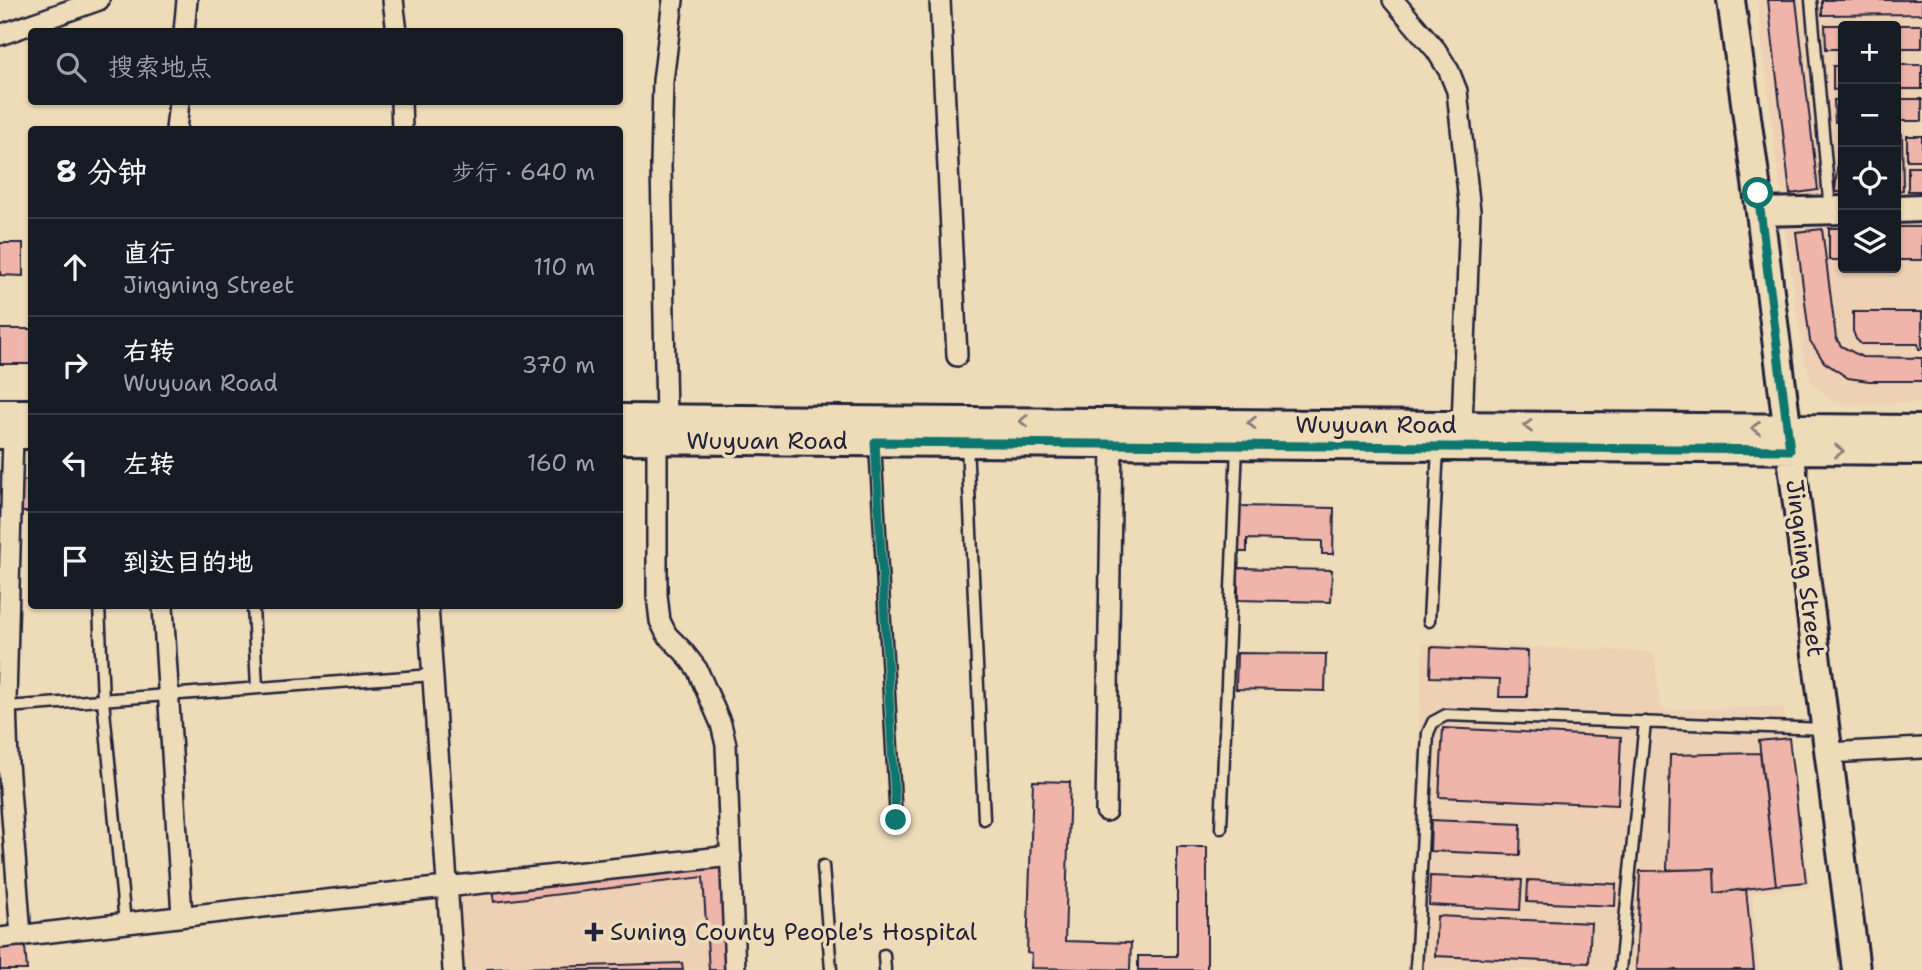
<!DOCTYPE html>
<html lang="zh">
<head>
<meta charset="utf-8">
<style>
	:root { --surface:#171b24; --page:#242831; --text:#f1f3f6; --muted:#9ea1a6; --line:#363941 }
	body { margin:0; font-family:"Shantell Sans","LXGW WenKai TC",sans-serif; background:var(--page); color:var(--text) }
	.controls { position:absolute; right:21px; top:21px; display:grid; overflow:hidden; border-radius:7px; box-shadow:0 2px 5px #0004 }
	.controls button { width:63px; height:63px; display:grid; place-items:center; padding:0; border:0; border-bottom:2px solid var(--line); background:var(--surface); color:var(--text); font:35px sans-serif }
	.stop { position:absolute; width:21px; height:21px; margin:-16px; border:5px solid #0f766e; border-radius:50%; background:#fff }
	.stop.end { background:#0f766e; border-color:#fff; box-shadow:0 2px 7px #0008 }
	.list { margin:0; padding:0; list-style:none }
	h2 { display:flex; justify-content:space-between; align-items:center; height:91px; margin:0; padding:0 28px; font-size:30px }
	h2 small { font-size:23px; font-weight:400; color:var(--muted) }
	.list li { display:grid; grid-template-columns:46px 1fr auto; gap:21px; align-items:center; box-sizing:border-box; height:98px; padding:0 28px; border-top:2px solid var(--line) }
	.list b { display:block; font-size:26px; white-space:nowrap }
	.list p { margin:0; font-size:23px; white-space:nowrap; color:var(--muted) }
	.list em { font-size:23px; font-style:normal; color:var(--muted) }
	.icon { flex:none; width:38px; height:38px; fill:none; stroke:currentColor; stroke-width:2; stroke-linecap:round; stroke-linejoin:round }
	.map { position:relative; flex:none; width:1922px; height:970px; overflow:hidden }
	.search { position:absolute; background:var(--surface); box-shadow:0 2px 5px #0004; left:28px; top:28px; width:595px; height:77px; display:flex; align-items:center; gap:18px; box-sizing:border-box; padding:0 24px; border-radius:7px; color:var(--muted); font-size:26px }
	.panel { position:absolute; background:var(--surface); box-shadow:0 2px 5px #0004; left:28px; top:126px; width:595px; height:483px; border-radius:7px }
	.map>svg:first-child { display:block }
	.built { fill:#eed0b5; fill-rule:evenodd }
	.building { fill:#efb5ab; stroke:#22223b; stroke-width:2 }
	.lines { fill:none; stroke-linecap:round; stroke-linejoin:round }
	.lane-casing { stroke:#22223b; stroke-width:15 }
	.street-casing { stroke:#22223b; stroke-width:24 }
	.secondary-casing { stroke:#22223b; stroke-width:32 }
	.lane { stroke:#eedcb9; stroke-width:10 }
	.street { stroke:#eedcb9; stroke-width:19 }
	.secondary { stroke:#eedcb9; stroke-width:26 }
	.oneway { stroke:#887f7a }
	.route { stroke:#0f766e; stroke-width:9 }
	.poi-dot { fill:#22223b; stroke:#eedcb9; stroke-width:2.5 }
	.labels { text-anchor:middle; stroke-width:7; stroke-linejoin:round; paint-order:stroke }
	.street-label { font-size:24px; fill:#22223b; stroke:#eedcb9 }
	.poi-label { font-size:24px; fill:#22223b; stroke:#eedcb9; text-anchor:start }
</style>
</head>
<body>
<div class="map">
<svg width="1922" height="970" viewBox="0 0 1922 970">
	<rect width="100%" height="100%" fill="#eedcb9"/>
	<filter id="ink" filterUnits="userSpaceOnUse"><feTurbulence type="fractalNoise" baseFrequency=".0143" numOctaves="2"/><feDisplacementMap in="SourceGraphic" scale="14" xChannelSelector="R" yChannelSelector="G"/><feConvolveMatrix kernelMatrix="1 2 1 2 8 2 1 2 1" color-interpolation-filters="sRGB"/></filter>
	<g filter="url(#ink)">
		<path class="built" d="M1757,0H1922V403H1835L1812,383L1803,354L1782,206ZM1843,26H1896V268H1843Z
			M1423,643L1654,652L1661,709L1784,707L1810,887L1752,893L1759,970H1407Z
			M722,861L728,970H465L459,893Z"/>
		<path class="building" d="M1768,0H1796L1818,190L1790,194Z
			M1822,0H1922V14L1822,15Z
			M1825,25H1922V48H1896V26H1843V49H1826Z
			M1896,65H1922V89H1896Z
			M1833,66H1843V89L1833,90Z
			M1843,99V122H1835L1834,100Z
			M1896,99H1922V121H1896Z
			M1902,134L1903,190L1896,191V135Z
			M1840,136H1843V192H1835Z
			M1907,136H1922V160H1907Z
			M1908,167H1922V191H1908Z
			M1896,227H1922V260H1896Z
			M1829,228H1843V260H1829Z
			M1822,229L1836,338L1841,346L1862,357L1922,358V381H1869L1848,378L1824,362L1817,351L1810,341L1796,232Z
			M0,243H23V276L0,275Z
			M1853,312H1922V349H1919L1918,344H1861L1856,339L1853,331Z
			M0,329H32V364H0Z
			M32,480V512H20V481Z
			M1239,506L1334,508L1333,554H1322V541L1247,539V552H1238Z
			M1238,568L1332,570L1331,602L1238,600Z
			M1431,647L1528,651L1527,697H1499L1500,679L1430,677Z
			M1237,653L1326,654L1325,691L1236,689Z
			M1443,728L1621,737L1618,805L1439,797Z
			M1789,738L1806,882L1776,885L1759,741Z
			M1760,753L1776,885L1715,893L1714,869L1667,870L1670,755Z
			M1033,781L1070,782L1065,941L1131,943L1130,970L1031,968L1032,954L1027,953Z
			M1431,820L1521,824L1520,855L1430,851Z
			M1177,847H1207V970H1138V956H1177Z
			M722,861L728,970H709L703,877L494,902L492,889Z
			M1714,869L1715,893L1746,889L1754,970H1636L1640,871Z
			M1430,876L1522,880L1520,910L1429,905Z
			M1528,880L1616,884L1615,906L1527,902Z
			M1437,916L1591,923L1589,963L1435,956Z
			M25,946L27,970H0V948Z
			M682,963L683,970H487V969Z"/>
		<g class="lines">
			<defs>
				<path id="lane" d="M1811,0L1830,209
					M875,443L896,820
					M967,443L984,819
					M99,606L103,700L125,923
					M253,606L257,688
					M1429,621L1438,448
					M7,707L433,675
					M1221,828L1237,446
					M823,866L831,970
					M884,955L885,970
					M1416,970L1428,733L1433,722L1446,715L1825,729
					M1620,970L1645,722"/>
				<path id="street" d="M393,0L397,32
					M940,0L957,356
					M1393,0L1436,50L1449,71L1457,91L1470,211L1462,425
					M184,32L187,0
					M0,35L99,0
					M401,102L402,130
					M176,130L179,102
					M666,418L661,166L663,81L673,0
					M13,435L6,701L8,763L21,936
					M657,440V595L660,621L667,635L683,651L697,669L721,724L726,745L735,970
					M163,606L182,916
					M428,606L453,970
					M1828,753L1922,748
					M1106,811L1112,444
					M0,938L271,906L731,856"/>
				<path id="secondary" d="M1731,0L1760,212L1856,970
					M1896,209L1922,208
					M1760,212L1843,210
					M0,413H32
					M620,418L1922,429
					M0,435H32
					M620,440L1922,451"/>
			</defs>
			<use href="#lane" class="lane-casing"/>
			<use href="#street" class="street-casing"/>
			<use href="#secondary" class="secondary-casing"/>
			<use href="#lane" class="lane"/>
			<use href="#street" class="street"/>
			<use href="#secondary" class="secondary"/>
		</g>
		<defs><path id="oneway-chevron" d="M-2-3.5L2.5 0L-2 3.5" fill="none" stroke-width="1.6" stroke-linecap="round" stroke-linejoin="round" transform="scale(1.75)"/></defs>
		<g class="oneway">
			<use href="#oneway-chevron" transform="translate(1024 421) rotate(-179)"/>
			<use href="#oneway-chevron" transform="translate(1252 423) rotate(-179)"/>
			<use href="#oneway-chevron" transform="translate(1528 426) rotate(-180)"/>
			<use href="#oneway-chevron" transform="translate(1756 428) rotate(-180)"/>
			<use href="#oneway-chevron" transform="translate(1839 451)"/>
		</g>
	</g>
	<g class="lines" filter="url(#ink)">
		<path class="route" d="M896,820L875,442L1790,450L1758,193"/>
	</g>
	<path class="poi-dot" d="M590.5 921.5h7v7h7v7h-7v7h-7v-7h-7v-7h7z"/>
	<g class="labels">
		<g class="street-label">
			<text x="1376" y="433">Wuyuan Road</text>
			<text x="767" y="449">Wuyuan Road</text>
			<text transform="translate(1805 568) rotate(83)" y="8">Jingning Street</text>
		</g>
		<g class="poi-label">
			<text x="610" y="940">Suning County People's Hospital</text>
		</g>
	</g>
</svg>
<div class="controls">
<button>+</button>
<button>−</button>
<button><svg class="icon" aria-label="locate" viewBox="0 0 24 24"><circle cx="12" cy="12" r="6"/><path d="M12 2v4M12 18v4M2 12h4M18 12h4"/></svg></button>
<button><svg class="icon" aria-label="layers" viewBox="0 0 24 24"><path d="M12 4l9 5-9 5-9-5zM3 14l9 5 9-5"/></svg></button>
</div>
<div class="stop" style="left:1758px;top:193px"></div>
<div class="stop end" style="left:896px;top:820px"></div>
<div class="search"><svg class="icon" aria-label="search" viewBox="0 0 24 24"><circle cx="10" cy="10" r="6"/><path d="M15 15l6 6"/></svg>搜索地点</div>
<section class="panel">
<h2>8 分钟<small>步行 · 640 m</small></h2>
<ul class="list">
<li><svg class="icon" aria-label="ahead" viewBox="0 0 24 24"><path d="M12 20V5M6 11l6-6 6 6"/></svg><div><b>直行</b><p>Jingning Street</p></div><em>110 m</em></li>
<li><svg class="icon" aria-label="right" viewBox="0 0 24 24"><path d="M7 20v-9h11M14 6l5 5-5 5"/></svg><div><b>右转</b><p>Wuyuan Road</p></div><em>370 m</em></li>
<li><svg class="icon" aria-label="left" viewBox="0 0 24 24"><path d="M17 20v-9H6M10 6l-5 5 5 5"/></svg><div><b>左转</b></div><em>160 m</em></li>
<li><svg class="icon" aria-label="arrive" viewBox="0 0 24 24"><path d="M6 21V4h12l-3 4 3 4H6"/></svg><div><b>到达目的地</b></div></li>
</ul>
</section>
</div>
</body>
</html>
